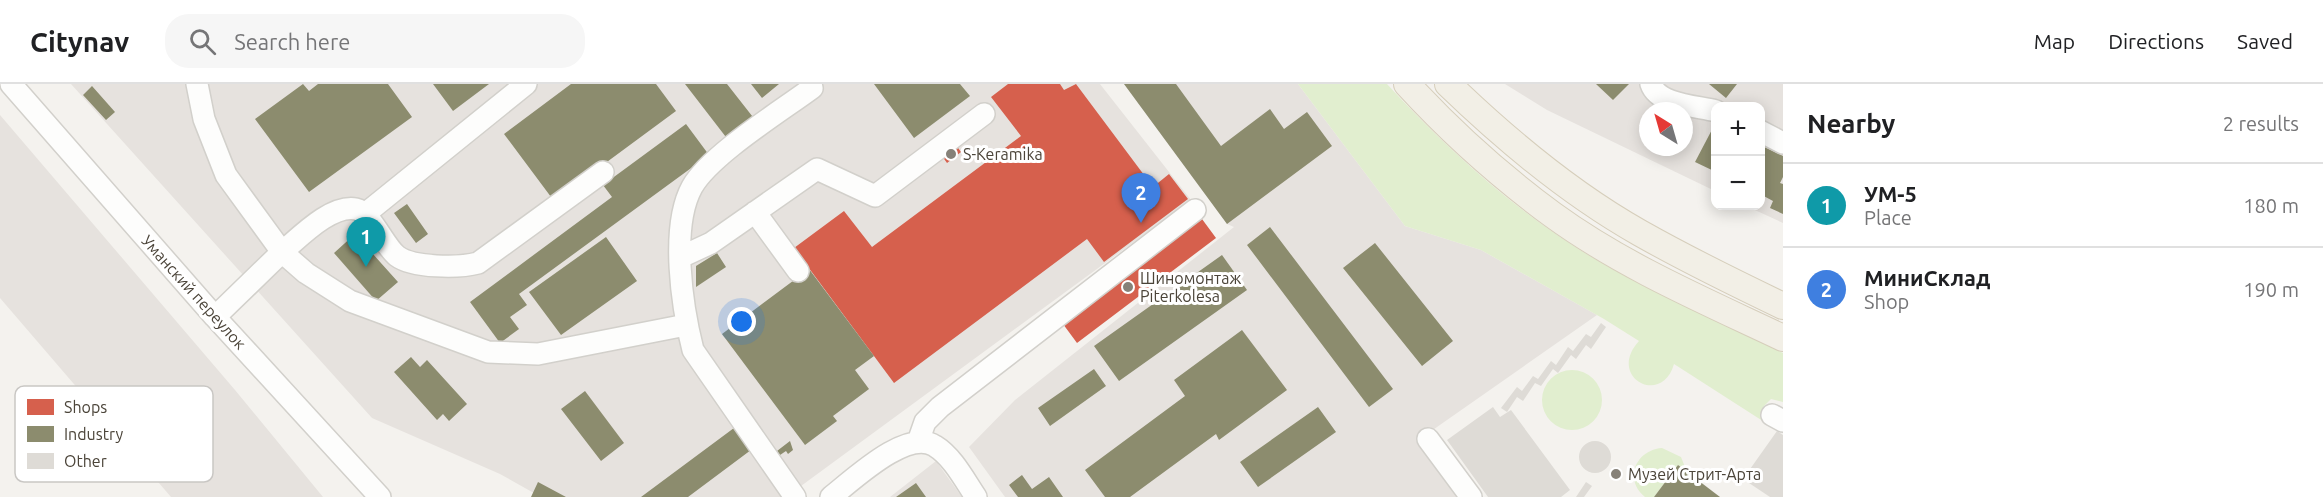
<!DOCTYPE html>
<html lang="en">
<head>
<meta charset="utf-8">
<style>
	:root { --surface:#fff; --page:#f6f6f6; --text:#202124; --muted:#757577; --line:#e0e0e0; --accent:#1a73e8 }
	body { margin:0; font-family:Ubuntu,sans-serif; background:var(--page); color:var(--text) }
	.controls { position:absolute; right:18px; top:18px; display:grid; overflow:hidden; border-radius:12px; box-shadow:0 3px 15px #0003 }
	.controls button { width:54px; height:54px; display:grid; place-items:center; padding:0; border:0; border-bottom:2px solid var(--line); background:var(--surface); color:var(--text); font:30px sans-serif }
	.compass { position:absolute; left:1639px; top:18px; width:54px; height:54px; border-radius:50%; background:var(--surface); box-shadow:0 3px 15px #0003; rotate:323deg }
	.you { position:absolute; left:742px; top:238px; width:21px; height:21px; margin:-15px; border:4px solid #fff; border-radius:50%; background:#1a73e8; box-shadow:0 0 0 9px #1a73e833 }
	.badge { display:grid; place-items:center; width:39px; height:39px; border-radius:50%; background:var(--accent); color:#fff; font-size:20px; font-weight:700 }
	.pin { position:absolute; translate:-50% -50px; filter:drop-shadow(0 2px 3px #0008) }
	.pin::after { content:''; position:absolute; top:32px; width:21px; height:18px; background:inherit; clip-path:polygon(0 0,100% 0,50% 100%) }
	.list { margin:0; padding:0; list-style:none }
	h2 { display:flex; justify-content:space-between; align-items:center; height:78px; margin:0; padding:0 24px; font-size:26px }
	h2 small { font-size:20px; font-weight:400; color:var(--muted) }
	.list li { display:grid; grid-template-columns:39px 1fr auto; gap:18px; align-items:center; box-sizing:border-box; height:84px; padding:0 24px; border-top:2px solid var(--line) }
	.list b { display:block; font-size:22px; white-space:nowrap }
	.list p { margin:0; font-size:20px; white-space:nowrap; color:var(--muted) }
	.list em { font-size:20px; font-style:normal; color:var(--muted) }
	.icon { flex:none; width:33px; height:33px; fill:none; stroke:currentColor; stroke-width:2; stroke-linecap:round; stroke-linejoin:round }
	.map { position:relative; flex:none; width:1783px; height:413px; overflow:hidden }
	header { display:flex; align-items:center; gap:36px; box-sizing:border-box; height:84px; padding:0 30px; background:var(--surface); border-bottom:2px solid var(--line) }
	header strong { font-size:28px }
	nav { display:flex; gap:33px; margin-inline-start:auto; font-size:21px }
	.search { width:420px; height:54px; background:var(--page); display:flex; align-items:center; gap:15px; box-sizing:border-box; padding:0 21px; border-radius:24px; color:var(--muted); font-size:22px }
	main { display:flex }
	aside { flex:1; background:var(--surface) }
	.map>svg:first-child { display:block }
	.industrial { fill:#e6e2de; fill-rule:evenodd }
	.green { fill:#e1eecf }
	.shops { fill:#d6604d }
	.industry { fill:#8c8c6e }
	.building { fill:#dedbd6 }
	.lines { fill:none; stroke-linecap:round; stroke-linejoin:round }
	.minor-casing { stroke:#d2d0cb; stroke-width:24 }
	.major-casing { stroke:#d6cebb; stroke-width:28 }
	.minor { stroke:#fdfdfc; stroke-width:21 }
	.major { stroke:#f2efe6; stroke-width:26 }
	.poi-dot { fill:#868178; stroke:#fff; stroke-width:2 }
	.labels { text-anchor:middle; stroke-width:6; stroke-linejoin:round; paint-order:stroke }
	.poi-label { font-size:16px; fill:#4b4439; stroke:#fff; text-anchor:start }
	.street-label { font-size:16px; fill:#4b4439; stroke:#fff }
	.key { fill:#fff; stroke:#c9c7c4; stroke-width:1.5 }
	.key-label { font-size:16px; fill:#4b4439 }
</style>
</head>
<body>
<header>
<strong>Citynav</strong>
<div class="search"><svg class="icon" aria-label="search" viewBox="0 0 24 24"><circle cx="10" cy="10" r="6"/><path d="M15 15l6 6"/></svg>Search here</div>
<nav><a>Map</a><a>Directions</a><a>Saved</a></nav>
</header>
<main>
<div class="map">
<svg width="1783" height="413" viewBox="0 0 1783 413">
	<rect width="100%" height="100%" fill="#f4f2ee"/>
	<path class="industrial" d="M71,0H1100L1191,116L786,413H541L500,390L372,334Z
		M1124,0H1298L1405,142L1481,166L1597,231L1427,350L1471,413H1005L969,363L1015,316L1234,143L1227,140Z
		M1505,0H1783V139L1746,122H1760V22H1716L1715,107L1547,26ZM1648,27H1684V63H1648Z
		M0,31L235,306L323,413H171L0,214Z
		M936,377L962,413H890Z"/>
	<path class="green" d="M1298,0H1387C1438,55 1492,106 1553,148C1624,198 1706,231 1783,269V318L1771,315L1764,322L1762,332L1769,341L1674,280C1662,323 1606,293 1639,257L1604,235L1481,166L1405,142Z
		M1542 316a30 30 0 1 1 60 0a30 30 0 1 1-60 0Z
		M1662,364L1681,373L1687,388L1678,381L1654,413H1645C1623,395 1636,366 1662,364Z"/>
	<path class="shops" d="M1008,0H1060L1064,6L1076,0L1153,103L1169,90L1188,115L1104,178L1087,155L894,299L794,164L844,127L872,163L1021,52L991,13Z
		M956,61L961,68L947,79L942,72Z
		M1202,135L1216,154L1077,259L1063,240Z"/>
	<path class="industry" d="M303,0L309,7L318,0H388L412,33L309,108L255,35Z
		M433,0H489L453,27Z
		M571,0H656L676,27L554,117L504,50Z
		M685,0H727L756,37L729,57Z
		M751,0H779L762,14Z
		M874,0H960L970,12L914,54Z
		M1124,0H1176L1221,62L1270,25L1284,45L1307,28L1332,62L1227,140Z
		M1596,0H1629L1613,16Z
		M1709,0H1737L1726,14Z
		M92,2L115,28L106,36L83,11Z
		M1716,38V88L1695,78Z
		M686,40L709,71L519,210L527,221L510,233L519,245L500,259L470,218L612,113L603,101Z
		M1760,61L1783,72V93L1780,99L1783,100V130L1770,124L1773,117L1760,110Z
		M407,120L428,150L416,159L394,129Z
		M1270,143L1393,305L1369,323L1247,161Z
		M355,150L398,198L376,217L334,169Z
		M606,153L637,197L561,251L529,208Z
		M1375,159L1453,257L1422,282L1343,184Z
		M717,169L726,183L696,203V182Z
		M1222,171L1247,206L1119,297L1094,262Z
		M809,185L874,272L855,286L869,305L833,332L837,337L805,361L722,250Z
		M1242,246L1287,306L1219,356L1216,350L1130,413H1105L1085,386L1185,312L1174,296Z
		M411,273L420,283L427,276L467,320L449,337L443,330L437,336L394,288Z
		M1094,285L1106,302L1050,342L1038,324Z
		M585,307L624,359L601,377L561,325Z
		M1318,323L1336,348L1258,403L1240,378Z
		M738,341L755,363L688,413H641Z
		M790,357L793,366L788,370L786,367L780,371L777,367Z
		M1678,381L1720,413H1654Z
		M1022,391L1032,405L1049,393L1063,413H1018L1009,401Z
		M538,398L566,413H531Z
		M916,399L926,413H896Z"/>
	<path class="building" d="M1601,239L1606,243L1591,265L1586,261L1576,275L1571,271L1558,289L1553,285L1541,302L1535,299L1523,317L1517,313L1507,328L1501,324L1517,303L1522,307L1533,292L1538,295L1551,277L1556,281L1568,263L1573,267L1586,250L1591,253Z
		M1493,323L1500,333L1511,326L1570,406L1561,413H1488L1447,356Z
		M1777,347L1783,351V413H1770L1743,395Z
		M1579 373a16 16 0 1 1 32 0a16 16 0 1 1-32 0Z
		M1586,398L1592,402L1584,413H1576Z"/>
	<g class="lines">
		<defs>
			<path id="minor" d="M11,0L215,233L380,413
				M197,0L204,35L226,91L282,168L215,233
				M1651,0C1658,21 1697,22 1716,27
				M1760,47L1783,59
				M603,88L478,179C459,184 413,184 397,172C384,162 371,128 356,125C331,120 299,154 282,168L306,189L350,217L488,268L538,270L686,241
				M755,128L798,187
				M365,130L526,0
				M681,173L711,159L817,85L875,112L984,30
				M1772,331L1783,337
				M1428,355L1471,413
				M918,358L925,338L940,323L1195,126
				M795,413L693,266C682,223 670,143 692,103C710,71 781,27 812,4L811,0
				M831,413C853,396 907,344 935,362C953,373 965,397 976,413"/>
			<path id="major" d="M1407,0C1451,48 1500,92 1553,131C1623,182 1705,217 1783,254
				M1448,0C1506,56 1569,109 1640,149C1686,175 1735,199 1783,222"/>
		</defs>
		<use href="#minor" class="minor-casing"/>
		<use href="#major" class="major-casing"/>
		<use href="#minor" class="minor"/>
		<use href="#major" class="major"/>
	</g>
	<g class="poi-dot">
		<circle cx="951" cy="70" r="6"/>
		<circle cx="1128" cy="203" r="6"/>
		<circle cx="1616" cy="390" r="6"/>
	</g>
	<g class="labels">
		<g class="poi-label">
			<text x="963" y="76">S-Keramika</text>
			<text x="1140" y="200">Шиномонтаж<tspan x="1140" dy="18">Piterkolesa</tspan></text>
			<text x="1628" y="396">Музей Стрит-Арта</text>
		</g>
		<g class="street-label">
			<text transform="translate(194 208) rotate(48)" y="6">Уманский переулок</text>
		</g>
	</g>
	<rect x="15" y="302" width="198" height="96" rx="9" class="key"/>
	<rect x="27" y="315" width="27" height="16" fill="#d6604d"/>
	<rect x="27" y="342" width="27" height="16" fill="#8c8c6e"/>
	<rect x="27" y="369" width="27" height="16" fill="#dedbd6"/>
	<g class="key-label">
		<text x="64" y="329">Shops</text>
		<text x="64" y="356">Industry</text>
		<text x="64" y="383">Other</text>
	</g>
</svg>
<div class="controls">
<button>+</button>
<button>−</button>
</div>
<svg class="compass" viewBox="-18 -18 36 36"><path d="M0-13l5 13h-10z" fill="#e53935"/><path d="M0 13l5-13h-10z" fill="#757577"/></svg>
<div class="you"></div>
<div class="pin badge" style="left:366px;top:183px;background:#0f9aa8">1</div>
<div class="pin badge" style="left:1141px;top:139px;background:#3f7fe0">2</div>
</div>
<aside>
<h2>Nearby<small>2 results</small></h2>
<ul class="list">
<li><span class="badge" style="background:#0f9aa8">1</span><div><b>УМ-5</b><p>Place</p></div><em>180 m</em></li>
<li><span class="badge" style="background:#3f7fe0">2</span><div><b>МиниСклад</b><p>Shop</p></div><em>190 m</em></li>
</ul>
</aside>
</main>
</body>
</html>
